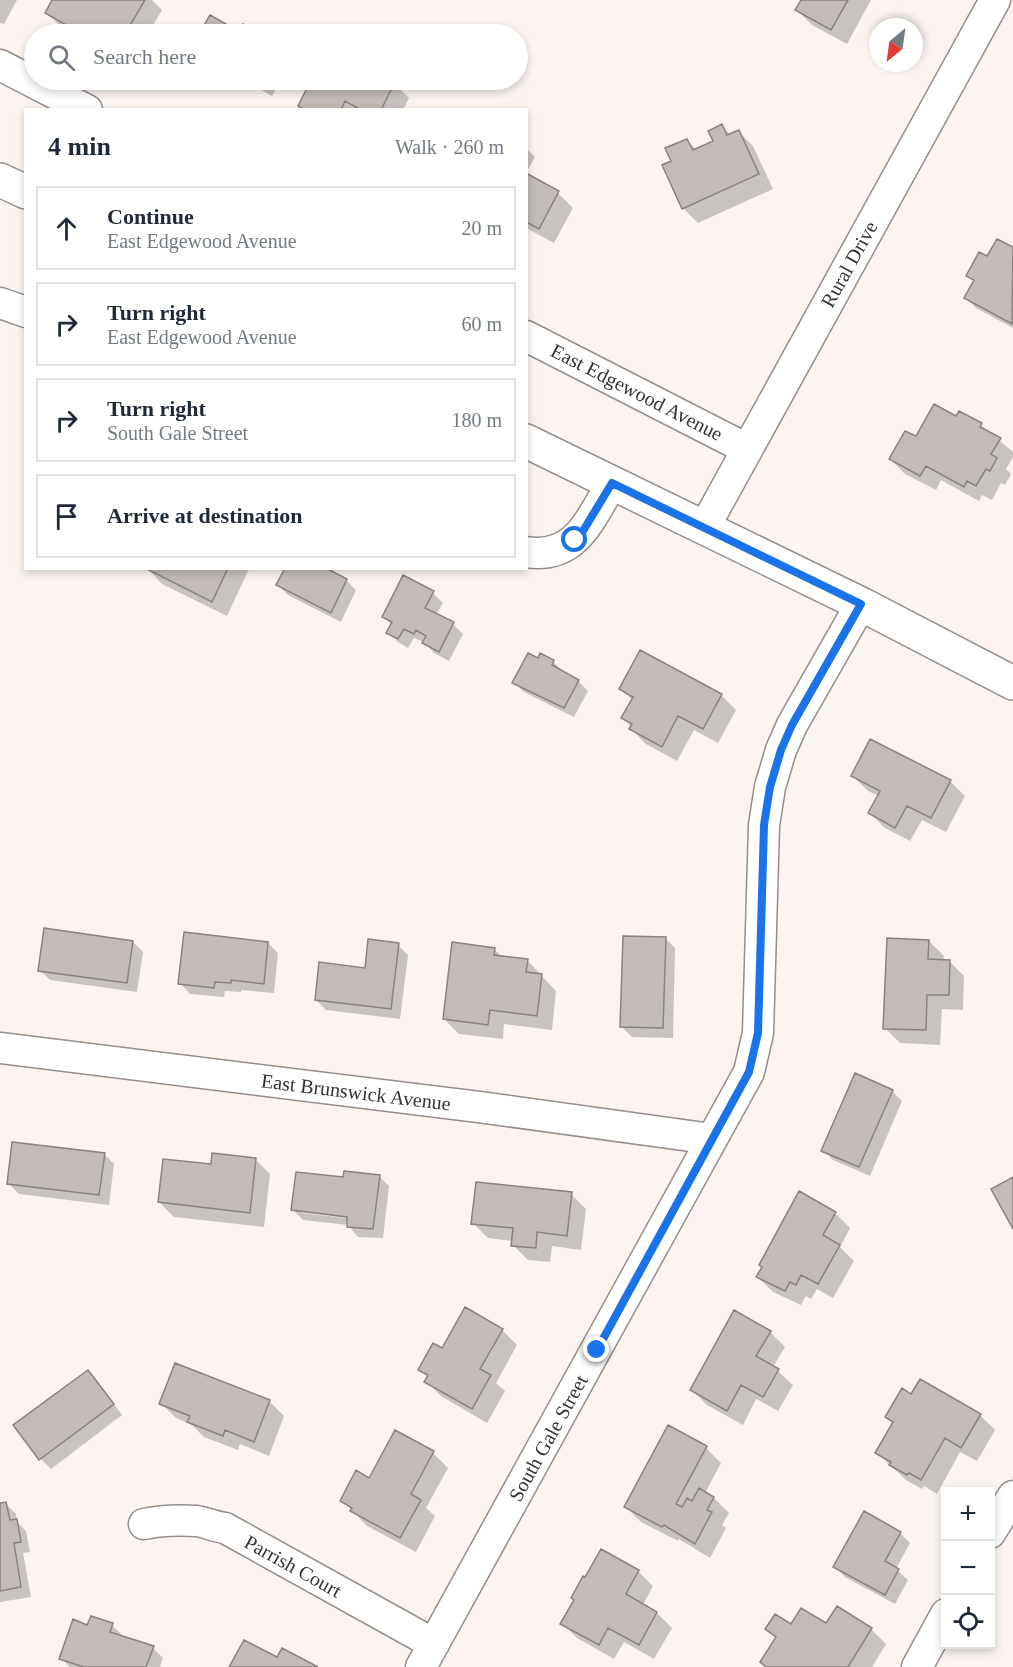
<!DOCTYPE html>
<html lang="en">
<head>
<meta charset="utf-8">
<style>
	:root { --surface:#fff; --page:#f2f2f3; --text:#1f2937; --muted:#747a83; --line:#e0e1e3 }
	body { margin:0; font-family:"Times New Roman",serif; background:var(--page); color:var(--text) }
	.controls { position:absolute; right:18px; bottom:18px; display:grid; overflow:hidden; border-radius:0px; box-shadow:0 3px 9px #0003 }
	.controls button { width:54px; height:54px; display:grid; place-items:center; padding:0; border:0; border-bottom:2px solid var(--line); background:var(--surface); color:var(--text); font:30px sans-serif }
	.compass { position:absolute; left:869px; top:18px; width:54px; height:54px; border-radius:50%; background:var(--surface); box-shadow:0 3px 9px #0003; rotate:209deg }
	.stop { position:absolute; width:18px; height:18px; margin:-14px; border:4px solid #1a73e8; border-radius:50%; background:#fff }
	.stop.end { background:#1a73e8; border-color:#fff; box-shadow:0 2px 6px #0008 }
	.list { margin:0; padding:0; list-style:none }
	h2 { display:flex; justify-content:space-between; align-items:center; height:78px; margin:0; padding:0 24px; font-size:26px }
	h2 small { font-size:20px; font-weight:400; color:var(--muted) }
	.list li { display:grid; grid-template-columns:39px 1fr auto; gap:18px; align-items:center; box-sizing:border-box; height:84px; margin:0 12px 12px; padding:0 12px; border:2px solid var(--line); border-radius:0px }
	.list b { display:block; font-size:22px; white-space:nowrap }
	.list p { margin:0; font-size:20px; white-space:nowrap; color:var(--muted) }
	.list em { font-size:20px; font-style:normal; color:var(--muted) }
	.icon { flex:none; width:33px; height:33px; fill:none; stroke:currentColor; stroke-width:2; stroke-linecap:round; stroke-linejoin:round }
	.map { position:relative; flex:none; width:1013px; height:1667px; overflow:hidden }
	.search { position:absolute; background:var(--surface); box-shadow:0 3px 9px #0003; left:24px; top:24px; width:504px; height:66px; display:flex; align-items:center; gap:15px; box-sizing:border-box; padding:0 21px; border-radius:33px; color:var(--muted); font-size:22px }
	.panel { position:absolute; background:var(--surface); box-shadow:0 3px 9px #0003; left:24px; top:108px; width:504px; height:462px; border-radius:0px }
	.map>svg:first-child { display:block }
	.shadow { fill:#0003; fill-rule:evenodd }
	.building { fill:#c2bbb8; stroke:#89827f; stroke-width:1.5 }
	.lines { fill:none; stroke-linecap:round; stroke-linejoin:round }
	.minor-casing { stroke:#958e8b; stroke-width:33 }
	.secondary-casing { stroke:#958e8b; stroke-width:36 }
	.minor { stroke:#fff; stroke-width:30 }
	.secondary { stroke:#fff; stroke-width:33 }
	.route { stroke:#1a73e8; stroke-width:8 }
	.labels { text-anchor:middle; stroke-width:4.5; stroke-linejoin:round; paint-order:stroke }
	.street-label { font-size:20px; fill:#363332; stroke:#fff }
</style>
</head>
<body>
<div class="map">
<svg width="1013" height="1667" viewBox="0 0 1013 1667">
	<rect width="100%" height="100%" fill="#fbf4f1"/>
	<path class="shadow" d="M0,0H17L4,24L0,23Z
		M54,0H152L162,10L148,34H73L62,28L47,13Z
		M800,0H871L847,44L812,25L797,10L802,2Z
		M210,17L227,26L236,34H201Z
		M243,80H281L272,96Z
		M313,80H387L394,83L409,98L403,110H304L300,105Z
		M722,126L731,135L738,131L753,146L773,189L698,223L683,208L673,162L687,141L697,150L715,142Z
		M526,148L535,157L526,173Z
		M526,175L558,193L573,208L554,243L526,228Z
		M998,241L1013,249V328L976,308L966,298L975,282L968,275L988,259Z
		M960,413L981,425L1013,452V457L1006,469L1011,474L1005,485L1001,483L992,500L982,495L979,501L941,480L936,490L905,474L890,459L916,438L957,418Z
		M147,568H249V569L227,616L162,584Z
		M323,568L346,580L356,590L341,622L288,595L278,585Z
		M433,593L443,603L436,615L453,624L463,634L449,661L434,653L424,642L414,638L408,648L398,642L388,632L392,625L384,617Z
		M538,660L553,661L563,672L578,681L588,691L574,717L524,692L514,682Z
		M621,689L721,695L736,710L718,743L694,730L677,761L646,744L631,729L632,727L623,718L632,700Z
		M853,776L950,781L965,796L946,832L922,820L910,841L885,828L870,813L879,796L868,791Z
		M665,938L675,948L673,1038L632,1037L622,1027Z
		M929,941L944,956L943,961H949L964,976L963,1010L942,1009L940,1045L900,1043L885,1028Z
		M133,942L143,952L137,992L50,980L40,970Z
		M268,943L278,953L274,993L241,990V992L225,991L224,997L190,994L180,983Z
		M398,945L408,955L400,1019L326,1010L316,1000L366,970Z
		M494,949L503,958L528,961L556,991L552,1030L504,1024L503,1039L459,1034L444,1019Z
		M892,1091L902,1101L870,1176L833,1160L823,1150Z
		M104,1154L114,1164L109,1205L19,1194L9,1184Z
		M255,1159L270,1174L264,1227L174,1217L159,1202L212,1166Z
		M379,1176L389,1186L383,1238L358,1237L348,1225L303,1220L293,1210L344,1179ZM302,1210L355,1216L354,1219L302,1213Z
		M571,1194L586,1209L581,1250L552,1246L550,1262L528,1260L513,1245V1241L488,1238L473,1223Z
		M835,1213L850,1228L840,1247L854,1261L833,1298L817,1289L811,1299L806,1296L801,1305L773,1292L758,1277L764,1268Z
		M502,1330L517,1345L496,1383L505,1391L487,1423L441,1396L426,1381L428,1378L420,1369L443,1350Z
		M770,1332L785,1347L773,1367L793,1385L778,1411L756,1399L743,1425L707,1405L692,1390Z
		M88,1372L98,1382L122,1415L51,1469L41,1459L16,1426Z
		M912,1396L980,1415L995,1430L977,1461L960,1452L937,1494L924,1486L922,1489L906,1480L877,1453L894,1424L887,1417Z
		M269,1401L284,1416L269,1456L240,1444L238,1450L204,1437L192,1425L176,1418L161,1403Z
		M669,1427L706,1448L721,1463L705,1493L714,1498L729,1513L722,1525L726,1528L710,1558L679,1539L678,1541L641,1522L626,1507Z
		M433,1453L448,1468L426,1508L435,1516L416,1552L367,1526L342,1500L369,1480Z
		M6,1504L16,1514L17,1522L26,1531L30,1552L23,1553L31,1597L0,1602V1505Z
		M900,1533L910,1543L896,1569L908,1580L895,1604L845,1577L835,1567Z
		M602,1551L638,1571L653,1586L643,1605L657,1613L672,1628L654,1659L624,1642L614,1659L577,1638L562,1623Z
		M112,1625L122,1635V1637L153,1648L163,1658L160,1667H70L61,1658L88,1627Z
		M826,1625L871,1629L886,1644L872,1667H767L777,1639L767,1629Z"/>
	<path class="building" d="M52,0H145L125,34H107L98,29L96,34H82L45,13Z
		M801,0H848L831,30L795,10Z
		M210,15L228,25L224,33L227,34H199Z
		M243,24L262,34H237Z
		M248,80H265L262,87Z
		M311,80H390L395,82L381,110H361L345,101L341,110H305L298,106Z
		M722,124L727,135L739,130L759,174L682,209L662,165L671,161L665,148L687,139L693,150L713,141L708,131Z
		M526,173L559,191L539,229L526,222Z
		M997,239L1013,247L1012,324L964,298L974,280L966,276L979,252L987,256Z
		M934,404L956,416L959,411L982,423L980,427L1001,438L991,454L997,458L990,471L986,469L976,486L967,481L964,487L926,466L920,476L889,459L905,431L916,436Z
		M145,568H228L212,602Z
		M285,568H326L347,579L331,613L276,585Z
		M403,575L434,591L425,608L454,622L439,652L422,643L426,636L416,630L414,634L404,629L398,639L386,633L392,622L382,617Z
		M640,650L722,694L703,729L678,716L662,747L629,729L632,724L621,718L633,697L619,689Z
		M528,653L538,658L540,653L554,660L552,665L579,680L564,708L512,683Z
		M870,739L951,780L931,818L907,806L895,828L868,813L880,791L851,776Z
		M44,928L133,941L127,983L38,971Z
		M184,932L268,942L264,984L231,980V983L215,982L214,988L178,984Z
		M623,936L666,937L663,1028L620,1027Z
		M887,938L929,940L928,959L950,960L949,995H927L926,1030L883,1029Z
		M368,939L399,943L391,1009L315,1000L319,962L365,968Z
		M452,942L495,948L494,955L528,959L526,972L542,974L537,1016L490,1010L488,1025L443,1019Z
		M855,1073L893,1090L859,1167L821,1151Z
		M12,1142L105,1153L99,1195L7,1184Z
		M212,1153L256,1158L250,1213L158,1202L163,1159L211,1164Z
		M344,1171L380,1175L373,1229L347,1227V1217L291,1210L296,1172L343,1177Z
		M1013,1177V1229L991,1189Z
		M476,1182L572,1192L567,1236L537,1232L536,1248L511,1246L513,1228L471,1224Z
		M799,1191L836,1212L823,1235L840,1245L818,1284L801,1275L796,1285L790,1282L785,1291L756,1277L762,1267L759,1265Z
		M465,1307L503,1329L480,1369L491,1375L472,1409L424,1382L428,1375L418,1370L433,1343L442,1348Z
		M734,1310L771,1331L756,1356L779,1369L763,1397L741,1385L727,1411L690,1390Z
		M175,1363L270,1400L254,1442L225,1430L223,1436L187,1422L190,1416L159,1404Z
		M88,1370L114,1404L39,1460L13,1425Z
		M920,1379L981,1414L961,1448L945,1438L921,1480L909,1473L907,1475L889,1465L891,1462L875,1453L893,1422L885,1417L902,1388L911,1394Z
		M668,1425L707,1446L676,1504L682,1507L687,1498L692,1501L699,1488L714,1497L707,1510L712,1512L695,1544L664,1525L662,1527L624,1507Z
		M395,1430L434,1451L411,1494L421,1500L400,1538L350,1511L352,1508L340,1501L356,1470L369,1478Z
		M6,1502L10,1520L17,1519L21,1542L14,1543L21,1587L0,1591V1503Z
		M864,1511L901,1532L885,1561L899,1569L885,1595L833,1567Z
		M601,1549L639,1570L626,1594L657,1612L639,1645L608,1628L599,1645L560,1624L574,1600L571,1598L583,1576L585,1577Z
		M837,1606L872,1628L848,1667H766L760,1662L776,1637L765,1629L775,1614L791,1624L801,1608L826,1623Z
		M91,1616L113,1623L110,1632L154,1646L146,1667H84L59,1659L73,1619L87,1625Z
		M244,1640L277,1657L282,1648L318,1667H229Z"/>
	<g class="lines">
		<defs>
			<path id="minor" d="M0,65L87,110
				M0,303L26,312
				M526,336L747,449
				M704,528L995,0
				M526,552C576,560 590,519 612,483
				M0,1048L479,1107L712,1139
				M144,1524C162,1520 179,1520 197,1521C204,1522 216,1527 225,1528L434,1644
				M990,1533L1013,1496
				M421,1667L749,1072L758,1033L764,825L770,787L781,750L792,725L861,604
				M917,1667L946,1614"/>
			<path id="secondary" d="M0,180L26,192
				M526,441L861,604L1013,683"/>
		</defs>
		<use href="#minor" class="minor-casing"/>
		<use href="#secondary" class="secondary-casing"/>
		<use href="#minor" class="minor"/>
		<use href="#secondary" class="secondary"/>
	</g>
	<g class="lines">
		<path class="route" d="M575,540L583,531L612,483L861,604L792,725L781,750L770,787L764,825L758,1033L749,1072L597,1350"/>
	</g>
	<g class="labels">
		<g class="street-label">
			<text transform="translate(849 264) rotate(-61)" y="7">Rural Drive</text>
			<text transform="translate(637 392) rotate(27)" y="7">East Edgewood Avenue</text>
			<text transform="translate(356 1092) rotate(7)" y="7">East Brunswick Avenue</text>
			<text transform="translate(548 1438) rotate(-61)" y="7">South Gale Street</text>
			<text transform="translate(293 1566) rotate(29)" y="7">Parrish Court</text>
		</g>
	</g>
</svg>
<div class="controls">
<button>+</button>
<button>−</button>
<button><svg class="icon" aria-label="locate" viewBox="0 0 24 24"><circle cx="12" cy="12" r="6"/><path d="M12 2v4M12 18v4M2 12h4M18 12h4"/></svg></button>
</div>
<svg class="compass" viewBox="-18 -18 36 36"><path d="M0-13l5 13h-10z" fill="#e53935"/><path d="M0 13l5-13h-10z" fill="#747a83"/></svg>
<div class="stop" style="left:575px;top:540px"></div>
<div class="stop end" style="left:597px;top:1350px"></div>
<div class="search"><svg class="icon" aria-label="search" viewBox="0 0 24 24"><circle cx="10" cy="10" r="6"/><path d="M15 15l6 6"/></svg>Search here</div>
<section class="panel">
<h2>4 min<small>Walk · 260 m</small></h2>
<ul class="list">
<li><svg class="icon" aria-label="ahead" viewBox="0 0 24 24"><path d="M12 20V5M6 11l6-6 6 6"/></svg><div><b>Continue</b><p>East Edgewood Avenue</p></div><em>20 m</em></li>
<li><svg class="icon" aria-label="right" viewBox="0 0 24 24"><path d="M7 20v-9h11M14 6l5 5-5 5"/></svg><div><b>Turn right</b><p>East Edgewood Avenue</p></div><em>60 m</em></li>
<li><svg class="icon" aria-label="right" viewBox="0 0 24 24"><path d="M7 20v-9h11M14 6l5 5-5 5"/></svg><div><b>Turn right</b><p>South Gale Street</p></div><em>180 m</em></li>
<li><svg class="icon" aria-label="arrive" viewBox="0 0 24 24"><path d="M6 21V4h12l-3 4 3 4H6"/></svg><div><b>Arrive at destination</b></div></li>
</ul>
</section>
</div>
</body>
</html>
